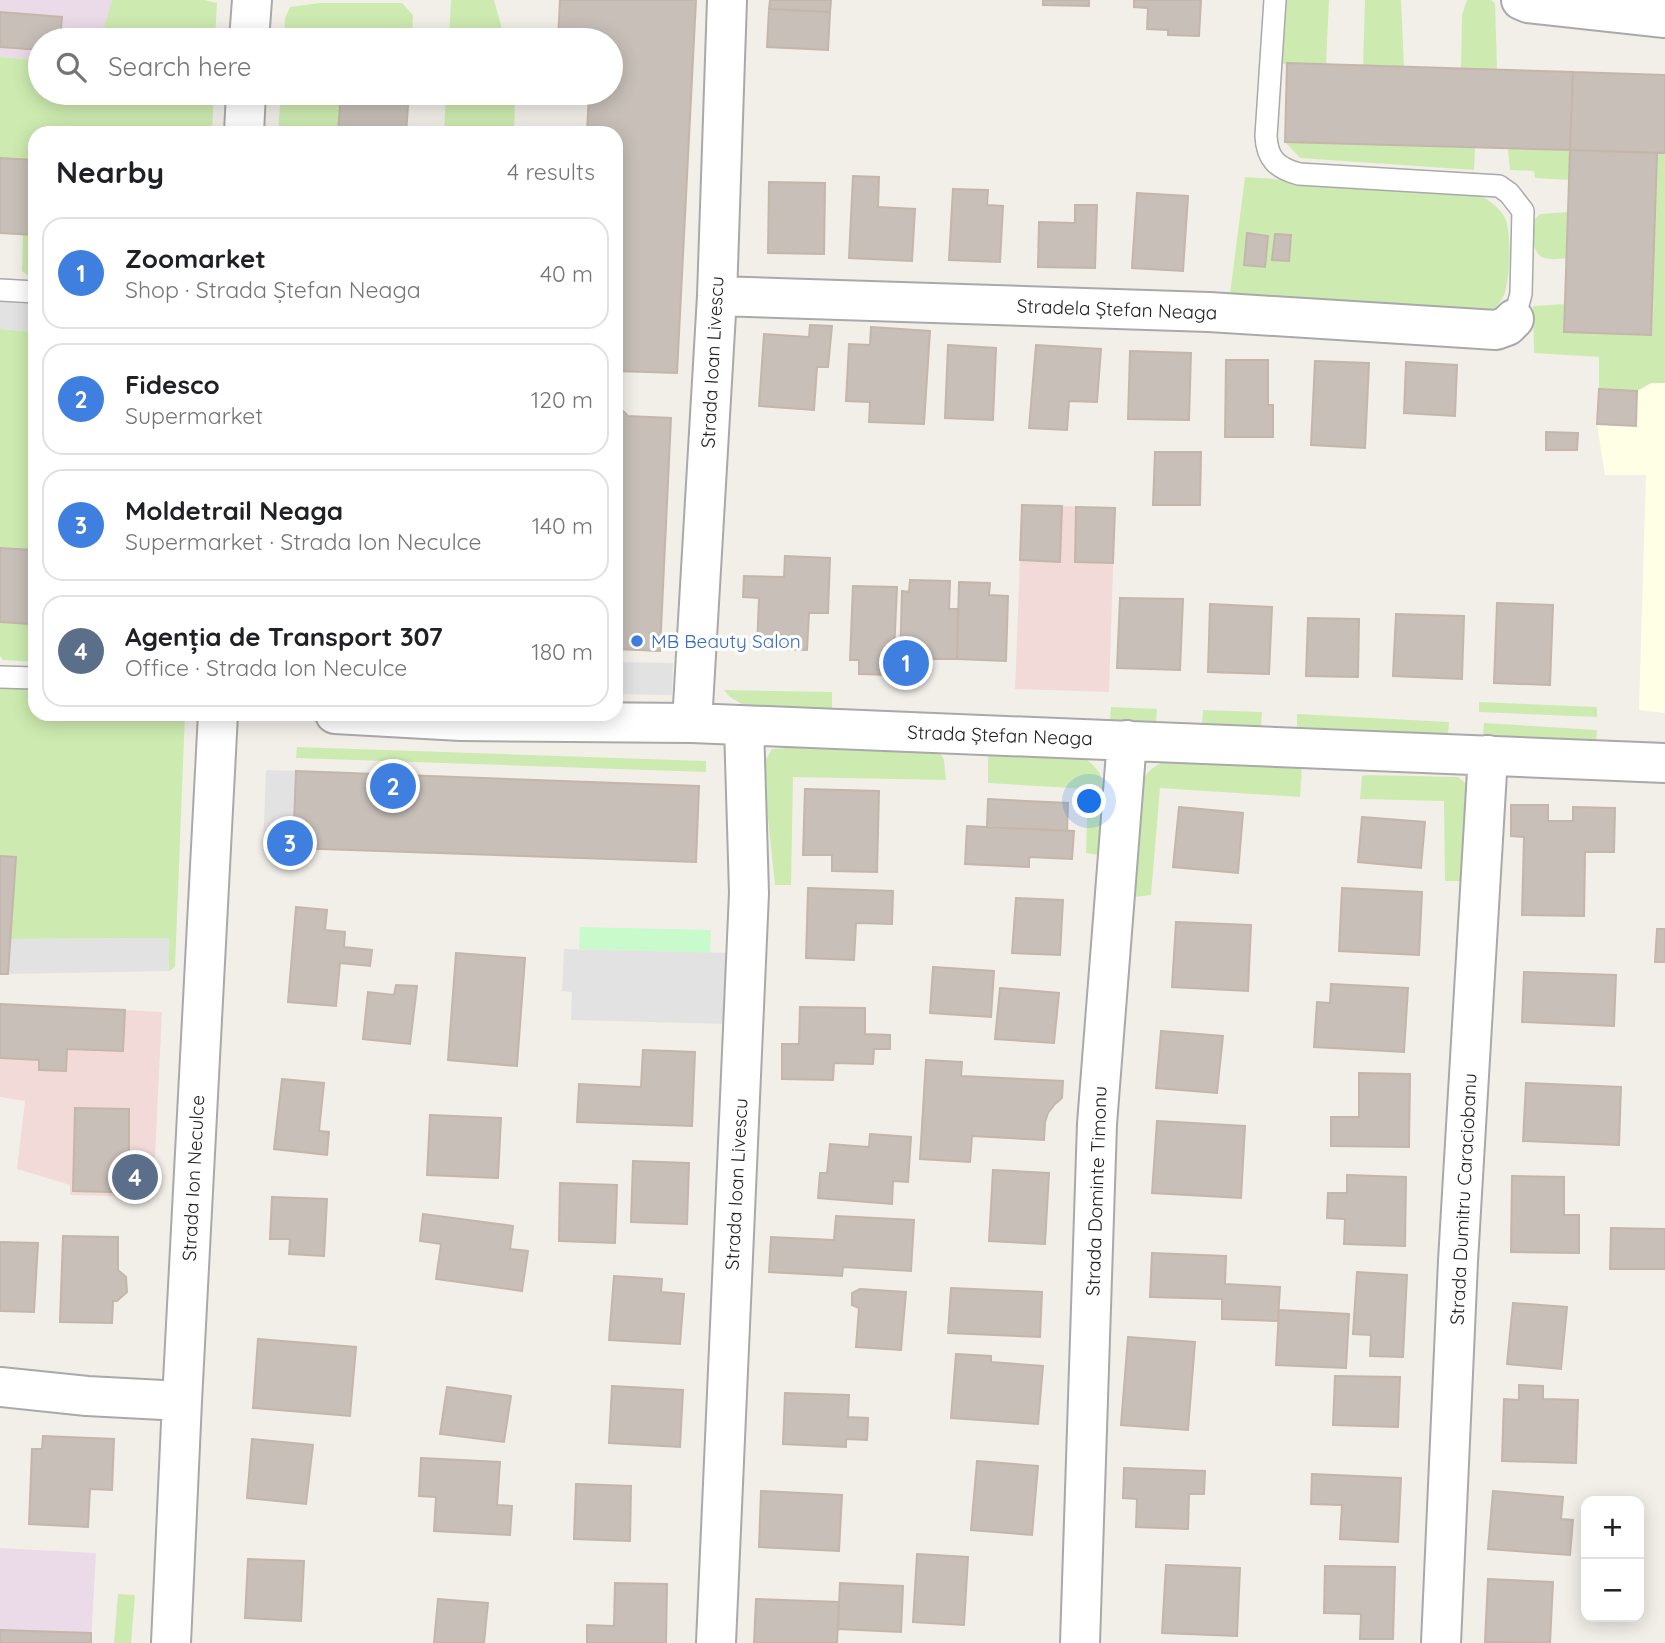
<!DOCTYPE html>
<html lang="en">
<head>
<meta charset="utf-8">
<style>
	:root { --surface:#fff; --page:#f2f2f2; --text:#202124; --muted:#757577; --line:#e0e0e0; --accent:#0f766e }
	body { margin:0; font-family:Quicksand,sans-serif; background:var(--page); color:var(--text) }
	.controls { position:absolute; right:21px; bottom:21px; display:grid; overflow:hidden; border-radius:14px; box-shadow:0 4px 18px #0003 }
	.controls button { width:63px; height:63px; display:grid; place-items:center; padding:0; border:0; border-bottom:2px solid var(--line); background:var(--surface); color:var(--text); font:35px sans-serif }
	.you { position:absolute; left:1090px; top:802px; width:24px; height:24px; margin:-18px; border:5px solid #fff; border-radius:50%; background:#1a73e8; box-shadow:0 0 0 10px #1a73e833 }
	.badge { display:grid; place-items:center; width:46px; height:46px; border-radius:50%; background:var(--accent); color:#fff; font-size:23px; font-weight:700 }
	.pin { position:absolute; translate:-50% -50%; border:4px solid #fff; box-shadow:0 2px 7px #0006 }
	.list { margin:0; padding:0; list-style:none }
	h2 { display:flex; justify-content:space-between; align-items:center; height:91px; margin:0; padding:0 28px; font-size:30px }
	h2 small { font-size:23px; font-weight:400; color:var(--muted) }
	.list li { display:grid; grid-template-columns:46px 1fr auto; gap:21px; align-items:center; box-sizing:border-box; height:112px; margin:0 14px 14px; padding:0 14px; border:2px solid var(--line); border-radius:21px }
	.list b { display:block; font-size:26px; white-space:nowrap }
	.list p { margin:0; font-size:23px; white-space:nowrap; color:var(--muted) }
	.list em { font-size:23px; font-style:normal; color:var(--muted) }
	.icon { flex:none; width:38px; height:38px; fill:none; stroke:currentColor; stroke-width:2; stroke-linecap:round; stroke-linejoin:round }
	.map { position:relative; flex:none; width:1665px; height:1643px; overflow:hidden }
	.search { position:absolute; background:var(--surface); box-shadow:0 4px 18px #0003; left:28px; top:28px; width:595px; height:77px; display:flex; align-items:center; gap:18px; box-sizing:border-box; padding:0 24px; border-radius:38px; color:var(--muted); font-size:26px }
	.panel { position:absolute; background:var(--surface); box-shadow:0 4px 18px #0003; left:28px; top:126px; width:595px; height:595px; border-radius:21px }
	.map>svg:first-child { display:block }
	.commercial { fill:#f2dad9 }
	.industrial { fill:#ebdbe8 }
	.education { fill:#ffffe5 }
	.grass { fill:#cdebb0 }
	.park { fill:#c8facc }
	.parking { fill:#e2e2e2 }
	.building { fill:#c7bfb8; stroke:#c4b6ab; stroke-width:2 }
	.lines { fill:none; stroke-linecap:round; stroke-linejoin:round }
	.service-casing { stroke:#a9a9a9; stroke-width:24 }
	.minor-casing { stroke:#a9a9a9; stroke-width:42 }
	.service { stroke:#fff; stroke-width:21 }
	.minor { stroke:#fff; stroke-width:38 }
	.shop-dot { fill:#3f7fe0; stroke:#fff; stroke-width:2.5 }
	.labels { text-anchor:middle; stroke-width:6; stroke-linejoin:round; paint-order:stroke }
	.street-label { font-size:19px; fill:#222; stroke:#fff }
	.shop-label { font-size:19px; fill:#366cbe; stroke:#fff; text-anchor:start }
</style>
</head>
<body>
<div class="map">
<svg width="1665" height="1643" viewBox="0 0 1665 1643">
	<rect width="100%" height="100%" fill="#f2efe9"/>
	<path class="commercial" d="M1022,505L1115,508L1109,692L1015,689Z
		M0,1004L162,1012L153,1197L70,1195V1185L17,1169L25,1101L0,1097Z"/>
	<path class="industrial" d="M0,0H113L102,40H40V60L0,57Z
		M0,1548L96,1553L91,1643H0Z"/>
	<path class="education" d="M1651,383H1665V713L1639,710L1646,475H1605L1597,424L1635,426L1637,391Z"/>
	<path class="grass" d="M112,0H204L217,3L215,40H101Z
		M451,0H494L505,40H449Z
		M1286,0H1329L1326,65L1281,64Z
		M1365,0H1401L1404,67L1363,66Z
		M1467,0H1491L1495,3L1497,69H1461L1462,15Z
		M320,3H402L413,15L412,40H284L285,18L290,7Z
		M0,57L40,60V93H214L212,133H35V160L0,158Z
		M281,93H341L338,133H278Z
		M446,93H515L514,133H444Z
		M1285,142L1475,148L1474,170L1300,158Z
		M1508,149L1570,150L1569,180L1535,178L1534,171L1510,170Z
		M1657,153H1665V383H1651L1637,391L1599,389V357L1534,353L1533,306L1565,304V332L1650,335Z
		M1245,177L1474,192C1486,198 1497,205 1504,216C1512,230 1510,272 1506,288C1504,298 1499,304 1492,312L1230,294Z
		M1568,212L1567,258C1560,259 1550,260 1544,258C1530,253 1533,231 1534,220L1540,214Z
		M23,234L35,235V276H29L22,271Z
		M0,329L35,332V662L3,660L0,656V622L29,623L34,550L0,548Z
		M0,685L35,686V714H185L175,967L169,971V938L11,939L16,858L0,856Z
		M724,690L832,692V709L759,710L747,707L730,697Z
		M1479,702L1597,707V717L1479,712Z
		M1111,707L1157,709L1156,722L1110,720Z
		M1203,710L1262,712L1261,727L1202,724Z
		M1297,714L1449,722L1448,734L1297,727Z
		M1484,723L1597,730L1596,742L1483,736Z
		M827,745L936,748L944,759L946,780L793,777L791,885H775L763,771L766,759L772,749Z
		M297,747L706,761V772L296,758Z
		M988,749L1083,757C1090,762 1096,767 1100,774C1107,789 1100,836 1099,855L1086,853L1088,789L988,783Z
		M1173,758L1302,766L1300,797L1160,788L1151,895L1135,897L1143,779C1151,767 1160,763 1173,758Z
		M1367,775L1458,777L1469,786L1460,881H1445L1444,801L1360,799L1362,776Z
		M118,1594L135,1595L131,1643H114Z"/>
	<path class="park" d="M580,927L711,930L710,953L579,949Z"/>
	<path class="parking" d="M0,302L35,305V332L0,329Z
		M616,662L673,663L672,695L616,694Z
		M266,770L296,771L293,848L263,846Z
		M169,938V971L8,974L11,939Z
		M564,949L732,953L730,1024L571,1020L572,992L562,991Z"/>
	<path class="building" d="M560,0H696L677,373L616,371V133H587L589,93H611V40H558Z
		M770,0H831L830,12L769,9Z
		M1043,0H1089V6L1043,5Z
		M1134,0H1201L1199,36L1168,35V30L1147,29L1148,8L1134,7Z
		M769,9L830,12L828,50L767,47Z
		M0,12L62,17L60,40H40V50L0,47Z
		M1287,63L1573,72L1570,150L1285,142Z
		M1573,72L1665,75V153L1570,150Z
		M341,93H409L406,133H338Z
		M1570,150L1657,153L1651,335L1564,332Z
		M0,158L35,160V235L0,233Z
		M853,176L879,177L878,207L915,209L912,261L849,258Z
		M769,182L825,183L824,254L768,253Z
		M953,189L988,190L987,205L1003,206L1000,262L949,260Z
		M1137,193L1188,196L1183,271L1132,268Z
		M1075,205H1097L1095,268L1038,267L1039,222L1075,223Z
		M1247,233L1268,236L1265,267L1244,265Z
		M1275,234L1291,235L1289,261L1272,260Z
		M810,325L832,326L828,367H817L814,410L759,406L764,334L809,337Z
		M871,327L930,331L924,424L869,422L870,402L846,401L849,344L870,345Z
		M948,345L996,348L993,420L945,418Z
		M1036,345L1101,349L1097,402L1069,401L1067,430L1029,428Z
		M1130,351L1191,353L1189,420L1128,419Z
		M1226,360H1268V405H1273V437H1225Z
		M1315,361L1369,363L1365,448L1311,445Z
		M1406,362L1457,365L1455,416L1404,413Z
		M1599,389L1637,391L1636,426L1597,424Z
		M616,406H618L628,416L671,418L660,651L616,649Z
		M1546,432L1578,433L1577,450H1546Z
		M1155,452H1201L1200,505H1153Z
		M1022,505L1062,506L1060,562L1020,560Z
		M1076,507L1115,508L1113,563L1075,562Z
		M0,548L34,550L29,624L0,622Z
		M785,556L830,558L828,613H809L807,650L757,648L759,598L743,597L744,576L784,577Z
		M910,580L950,581L949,609H958L957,659H931V666L900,665L902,591L909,592Z
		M959,582L990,583L989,595L1008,596L1006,661L957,659Z
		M853,586L897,587L893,675L859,674V660H850Z
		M1120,598L1183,599L1180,670L1117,668Z
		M1497,603L1553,605L1550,685L1494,683Z
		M1210,604L1272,607L1269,674L1208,672Z
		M1396,614L1464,616L1462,679L1393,676Z
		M1308,618L1359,619L1358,677L1306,676Z
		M296,771L699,786L696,862L293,848Z
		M805,789L879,791L877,872L832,871V855H803Z
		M988,799L1068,803L1067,831L987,827Z
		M1511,805H1548V821H1573V807L1615,808L1614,852H1585L1584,916L1522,915L1524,837L1511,836Z
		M1179,807L1243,813L1238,873L1173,867Z
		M1362,817L1425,822L1421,868L1358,862Z
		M967,826L1074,831L1072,859L1029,857V867L965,864Z
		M0,856L16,857L8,974H0Z
		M808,888L893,891L892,924L856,923L854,960L806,958Z
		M1342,888L1422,892L1419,955L1339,951Z
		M1016,898L1063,900L1060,955L1012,953Z
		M296,907L327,910L325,930L345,932L344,947L372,950L370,966L340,963L336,1006L288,1002Z
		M1176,922L1251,925L1248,991L1172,987Z
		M1657,929H1665V962H1655Z
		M456,953L525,958L517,1066L448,1060Z
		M933,967L994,971L991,1017L930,1013Z
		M1524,972L1616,975L1614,1026L1522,1022Z
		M1331,984L1408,988L1404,1052L1314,1047L1317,1002L1330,1003Z
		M396,985L417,986L410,1044L363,1039L368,992L394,995Z
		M1000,988L1059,993L1054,1043L995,1039Z
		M0,1004L125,1010L123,1051L67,1049L66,1071L39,1070V1060L0,1058Z
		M800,1007L865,1008V1034L890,1035V1049H874L873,1064L834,1063L833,1080L782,1079V1044H799Z
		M1161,1031L1223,1036L1217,1093L1156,1088Z
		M643,1050L695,1052L692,1126L577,1122L579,1084L641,1087Z
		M926,1060L962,1062L961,1076L1063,1081L1062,1098L1055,1104L1048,1113L1045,1122L1044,1140L972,1136L970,1162L920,1159Z
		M1359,1073L1410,1074L1409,1147L1331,1146V1117H1359Z
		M282,1079L324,1083L319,1131L329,1132L327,1155L274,1149Z
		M1526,1083L1621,1087L1619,1145L1523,1141Z
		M75,1108L129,1109V1159H148V1193L73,1191Z
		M430,1115L501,1118L498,1178L427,1175Z
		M1157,1121L1245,1126L1241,1198L1152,1193Z
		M870,1134L911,1137L908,1182L893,1181L892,1204L818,1198L820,1173H827L830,1144L869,1147Z
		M633,1161L689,1163L687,1224L631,1222Z
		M993,1170L1049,1173L1045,1244L989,1241Z
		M1347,1175L1406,1177L1405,1246L1344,1244L1345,1219L1327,1218L1328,1193H1347Z
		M1512,1176L1564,1177V1215H1579V1253L1511,1252Z
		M560,1183L617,1185L615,1243L559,1241Z
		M272,1197L327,1199L324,1256L289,1254L290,1239H270Z
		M423,1214L513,1226L510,1249L528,1251L522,1291L436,1279L441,1244L420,1241Z
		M836,1216L914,1220L911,1271L843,1267L842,1276L769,1272L771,1237L834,1240Z
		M1611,1228L1665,1229V1269H1610Z
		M63,1236L118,1237V1270L126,1277L127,1292L117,1301H113L112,1323L60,1322Z
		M0,1242L38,1243L34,1312L0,1311Z
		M1152,1253L1226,1256L1225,1284L1280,1287L1278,1321L1222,1319V1299L1150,1297Z
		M1357,1272L1407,1275L1403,1357L1370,1356L1371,1335L1353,1334Z
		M614,1276L662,1279L661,1292L684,1294L680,1344L609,1340Z
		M951,1288L1042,1292L1040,1337L948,1333Z
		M860,1289L906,1292L901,1350L856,1347L859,1308L852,1305V1293Z
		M1513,1303L1567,1307L1561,1369L1507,1364Z
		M1279,1310L1349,1314L1346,1368L1276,1365Z
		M1128,1337L1195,1342L1188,1430L1121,1425Z
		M258,1339L356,1347L350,1416L253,1408Z
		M956,1354L991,1356V1362L1043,1366L1038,1424L951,1418Z
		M1335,1376L1400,1377L1398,1427L1333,1425Z
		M1519,1385L1543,1386V1399L1578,1400L1576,1463L1502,1461L1504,1399L1519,1400Z
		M612,1386L683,1390L680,1447L609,1443Z
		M447,1387L511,1396L504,1442L440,1434Z
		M785,1393L849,1395L848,1417L868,1418L867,1440L846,1439V1447L783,1444Z
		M43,1436L114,1439L112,1490L90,1489L88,1527L29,1524L32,1449H42Z
		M252,1439L313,1445L306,1504L247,1498Z
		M421,1458L500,1462L497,1505L512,1506L510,1535L434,1531L436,1497L419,1496Z
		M977,1461L1038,1466L1032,1535L971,1530Z
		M1124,1468L1205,1471L1204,1494H1189L1188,1529L1136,1527L1137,1499L1123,1498Z
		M1312,1474L1401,1478L1398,1542L1340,1539L1342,1505L1311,1504Z
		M576,1484L631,1486L630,1541L574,1539Z
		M761,1491L842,1495L839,1551L759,1547Z
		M1493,1491L1563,1497L1561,1519L1573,1520L1570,1555L1488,1549Z
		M917,1554L968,1557L964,1625L913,1622Z
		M248,1559L304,1561L301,1621L245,1618Z
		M1166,1565L1240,1568L1237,1636L1162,1633Z
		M1325,1566L1395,1567L1393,1639H1360L1361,1614L1324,1613Z
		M1488,1579L1553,1582L1550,1643L1485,1642Z
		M615,1583L667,1584L666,1643H587V1625L614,1626Z
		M840,1583L903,1586L901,1632L838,1629Z
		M438,1599L488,1603L484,1643H434Z
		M756,1599L839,1602L837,1643H754Z
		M0,1630L91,1633V1643H0Z"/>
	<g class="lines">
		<defs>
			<path id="service" d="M1275,0L1266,136C1267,159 1277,168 1299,174L1499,186L1509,193L1523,211L1521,294L1514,319
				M0,290L35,292
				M0,677L35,678"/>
			<path id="minor" d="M1521,0L1528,3L1665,18
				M249,40L252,0
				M244,133L246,93
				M717,296L1209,312L1496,330L1507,326L1514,319
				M335,714L461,721L692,723L1665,763
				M692,723L717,296L727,0
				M0,1387L87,1396L182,1401
				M171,1643L182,1401L218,714
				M716,1643L749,893L744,726
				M1080,1643L1097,1124L1127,740
				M1441,1643L1458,1261L1488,755"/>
		</defs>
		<use href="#service" class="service-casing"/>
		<use href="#minor" class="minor-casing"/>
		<use href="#service" class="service"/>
		<use href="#minor" class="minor"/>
	</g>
	<circle class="shop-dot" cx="637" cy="641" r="7"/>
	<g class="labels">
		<g class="street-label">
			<text transform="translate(1117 309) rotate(2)" y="7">Stradela Ștefan Neaga</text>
			<text transform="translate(712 362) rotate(-87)" y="7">Strada Ioan Livescu</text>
			<text transform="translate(1000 735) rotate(2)" y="7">Strada Ștefan Neaga</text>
			<text transform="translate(193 1178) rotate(-87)" y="7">Strada Ion Neculce</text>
			<text transform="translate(736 1184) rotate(-87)" y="7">Strada Ioan Livescu</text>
			<text transform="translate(1096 1191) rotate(-88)" y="7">Strada Dominte Timonu</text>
			<text transform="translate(1463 1199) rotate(-87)" y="7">Strada Dumitru Caraciobanu</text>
		</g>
		<g class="shop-label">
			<text x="651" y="648">MB Beauty Salon</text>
		</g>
	</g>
</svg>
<div class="controls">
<button>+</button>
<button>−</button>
</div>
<div class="you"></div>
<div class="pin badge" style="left:906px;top:663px;background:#3f7fe0">1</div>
<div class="pin badge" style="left:393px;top:786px;background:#3f7fe0">2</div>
<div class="pin badge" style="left:290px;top:843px;background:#3f7fe0">3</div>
<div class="pin badge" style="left:135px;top:1177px;background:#5c6f8a">4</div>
<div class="search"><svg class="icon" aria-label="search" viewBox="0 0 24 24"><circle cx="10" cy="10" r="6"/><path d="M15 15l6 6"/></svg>Search here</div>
<section class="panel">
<h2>Nearby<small>4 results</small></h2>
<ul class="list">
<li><span class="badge" style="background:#3f7fe0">1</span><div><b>Zoomarket</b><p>Shop · Strada Ștefan Neaga</p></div><em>40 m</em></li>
<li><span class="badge" style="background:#3f7fe0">2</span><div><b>Fidesco</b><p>Supermarket</p></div><em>120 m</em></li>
<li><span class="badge" style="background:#3f7fe0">3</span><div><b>Moldetrail Neaga</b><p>Supermarket · Strada Ion Neculce</p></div><em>140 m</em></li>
<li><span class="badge" style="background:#5c6f8a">4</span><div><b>Agenția de Transport 307</b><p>Office · Strada Ion Neculce</p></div><em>180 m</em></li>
</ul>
</section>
</div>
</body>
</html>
